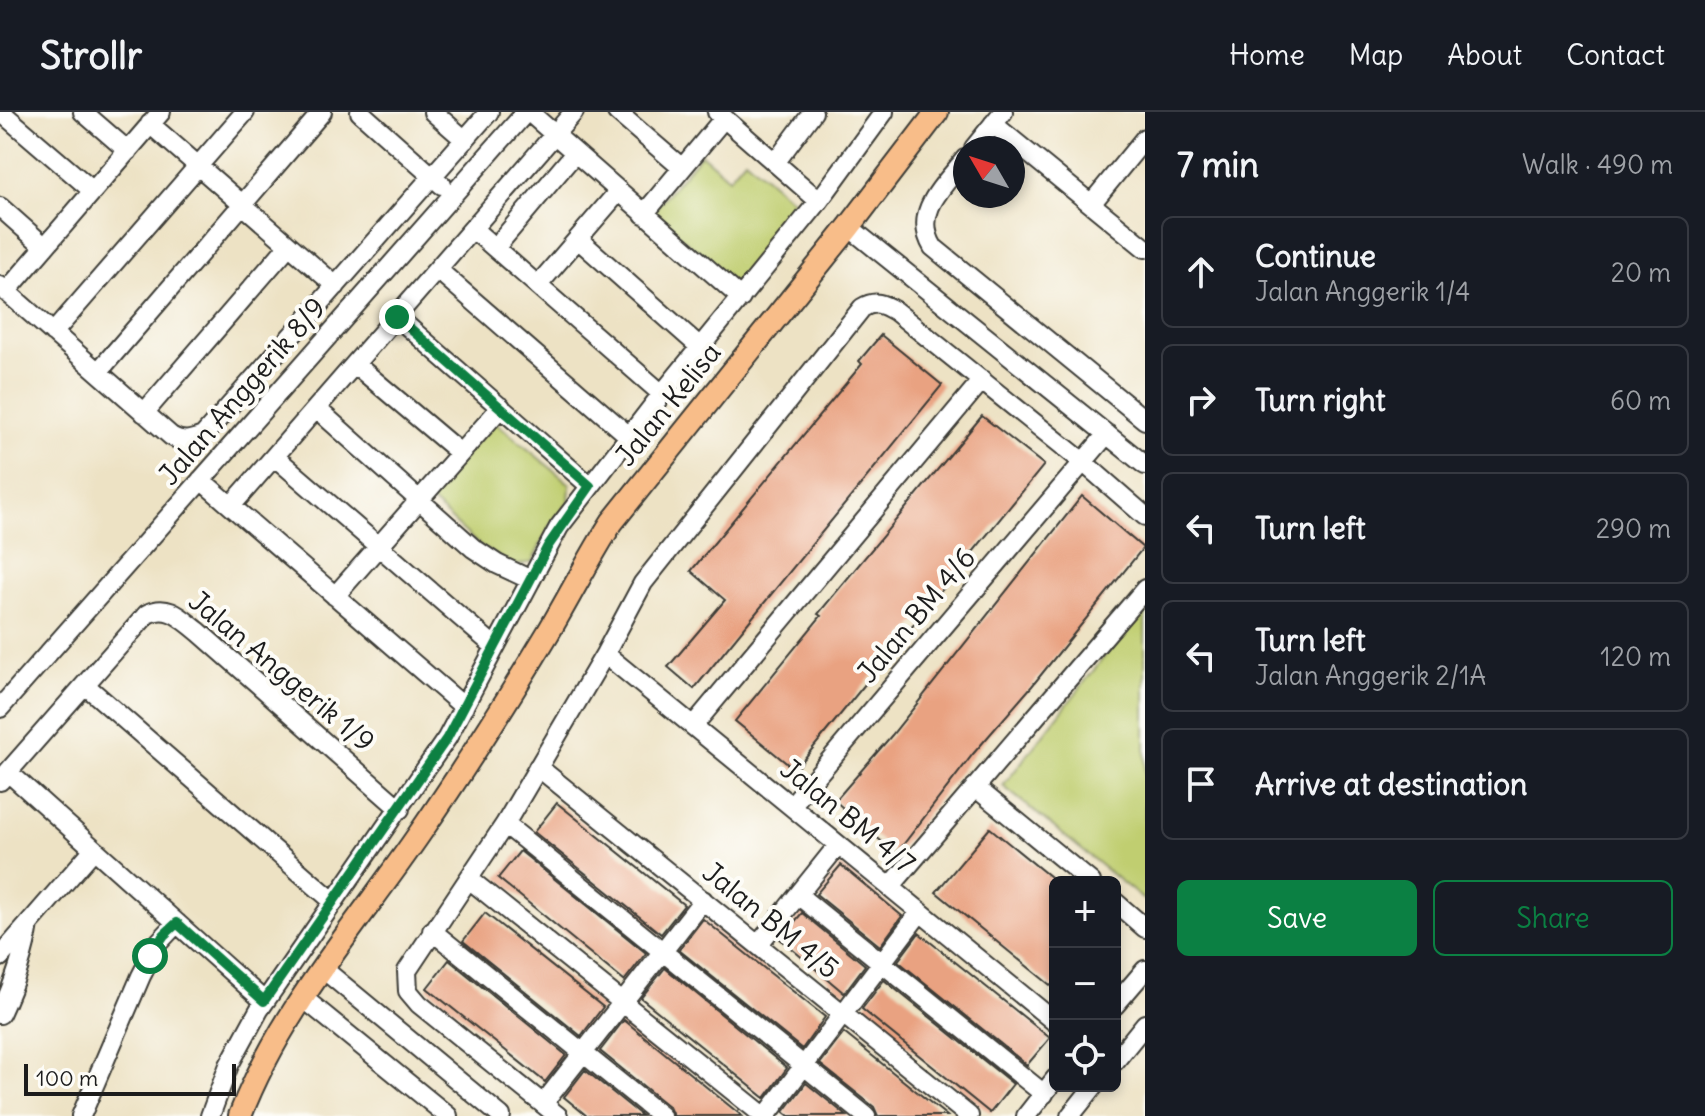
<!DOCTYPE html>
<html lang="en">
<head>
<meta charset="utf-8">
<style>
	:root { --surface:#171b24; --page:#20242c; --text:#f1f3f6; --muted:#9ea1a6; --line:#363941; --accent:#0b8043 }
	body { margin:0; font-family:Delius,sans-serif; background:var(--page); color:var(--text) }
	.controls { position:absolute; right:24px; bottom:24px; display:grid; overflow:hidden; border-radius:12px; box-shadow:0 4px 12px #0003 }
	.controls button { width:72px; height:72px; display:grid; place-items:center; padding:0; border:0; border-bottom:2px solid var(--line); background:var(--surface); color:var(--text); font:40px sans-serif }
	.compass { position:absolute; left:953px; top:24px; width:72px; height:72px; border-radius:50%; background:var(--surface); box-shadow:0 4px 12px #0003; rotate:309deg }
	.scale { position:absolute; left:24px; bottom:20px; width:212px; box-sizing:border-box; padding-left:8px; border:4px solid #1c1c1c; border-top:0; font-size:22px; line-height:28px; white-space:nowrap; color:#1c1c1c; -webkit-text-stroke:6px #fdfcf7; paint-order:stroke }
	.stop { position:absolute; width:24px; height:24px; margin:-18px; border:6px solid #0b8043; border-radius:50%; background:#fff }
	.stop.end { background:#0b8043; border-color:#fff; box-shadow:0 2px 8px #0008 }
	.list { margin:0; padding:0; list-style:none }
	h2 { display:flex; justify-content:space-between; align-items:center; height:104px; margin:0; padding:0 32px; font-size:34px }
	h2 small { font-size:26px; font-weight:400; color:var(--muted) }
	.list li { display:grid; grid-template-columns:52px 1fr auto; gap:24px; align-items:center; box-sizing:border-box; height:112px; margin:0 16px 16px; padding:0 16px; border:2px solid var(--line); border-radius:12px }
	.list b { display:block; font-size:30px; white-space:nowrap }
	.list p { margin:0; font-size:26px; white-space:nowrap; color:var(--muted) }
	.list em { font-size:26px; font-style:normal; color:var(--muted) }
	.actions { display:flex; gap:16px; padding:24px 32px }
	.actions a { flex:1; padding:18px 0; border:2px solid var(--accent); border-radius:12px; text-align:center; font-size:28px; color:var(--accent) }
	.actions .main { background:var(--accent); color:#fff }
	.icon { flex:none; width:44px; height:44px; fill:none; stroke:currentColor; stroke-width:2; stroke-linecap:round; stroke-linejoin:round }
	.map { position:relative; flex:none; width:1145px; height:1004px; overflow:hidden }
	header { display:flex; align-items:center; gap:48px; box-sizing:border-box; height:112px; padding:0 40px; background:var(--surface); border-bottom:2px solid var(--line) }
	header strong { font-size:38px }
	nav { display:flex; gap:44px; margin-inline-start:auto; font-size:28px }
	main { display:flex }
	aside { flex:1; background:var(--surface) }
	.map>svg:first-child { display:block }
	.green { fill:#c0ce70; stroke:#6e7546; stroke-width:2 }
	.building { fill:#e9a281 }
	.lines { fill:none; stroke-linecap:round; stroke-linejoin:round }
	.minor-casing { stroke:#3b3a35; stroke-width:22 }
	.major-casing { stroke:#3b3a35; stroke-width:26 }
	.minor { stroke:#fff; stroke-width:18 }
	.major { stroke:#f8bd89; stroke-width:22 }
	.route { stroke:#0b8043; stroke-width:10 }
	.labels { text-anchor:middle; stroke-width:8; stroke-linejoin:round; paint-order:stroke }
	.street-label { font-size:28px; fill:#1c1c1c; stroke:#fdfcf7 }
</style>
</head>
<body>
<header>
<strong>Strollr</strong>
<nav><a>Home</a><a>Map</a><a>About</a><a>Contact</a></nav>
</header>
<main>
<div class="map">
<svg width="1145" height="1004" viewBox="0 0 1145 1004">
	<rect width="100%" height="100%" fill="#fdfcf7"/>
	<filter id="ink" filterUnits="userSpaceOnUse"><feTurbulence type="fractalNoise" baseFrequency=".0125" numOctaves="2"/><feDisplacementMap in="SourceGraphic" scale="16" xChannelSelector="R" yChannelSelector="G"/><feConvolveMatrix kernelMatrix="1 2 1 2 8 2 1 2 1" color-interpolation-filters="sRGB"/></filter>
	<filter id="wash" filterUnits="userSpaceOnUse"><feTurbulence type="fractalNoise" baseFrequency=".006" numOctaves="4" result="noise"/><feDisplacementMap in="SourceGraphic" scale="32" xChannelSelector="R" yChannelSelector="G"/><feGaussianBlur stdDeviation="1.8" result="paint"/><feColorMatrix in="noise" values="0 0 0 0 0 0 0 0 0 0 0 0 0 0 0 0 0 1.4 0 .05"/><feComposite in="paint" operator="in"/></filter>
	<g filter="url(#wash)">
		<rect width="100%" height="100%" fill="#ede2c4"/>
		<path class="green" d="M701,42L729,66L745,47L801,96L737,174L652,100Z
			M494,309L570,372L569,390L552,410L532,450L515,454L480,434L429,387Z
			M1145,493V789L1003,674Z"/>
		<g id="blocks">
			<path class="building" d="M881,223L942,273L694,577L668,555L725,488L691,459L862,252L859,249Z
				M982,304L1044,353L795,658L735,609L821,504L818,502Z
				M1082,384L1143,436L1032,574L973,642L896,742L835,689L892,623Z
				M557,691L684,793L661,822L534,720Z
				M990,716L1055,769V877L936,780Z
				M520,739L646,841L624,869L498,766Z
				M841,753L902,804L880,834L816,782Z
				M485,801L603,895L581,924L463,829Z
				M802,801L865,853L844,881L780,827Z
				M703,807L825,905L802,937L679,838Z
				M919,821L1050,926L1027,953L898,849Z
				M449,848L566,943L545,970L427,876Z
				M665,856L787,956L765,986L641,886Z
				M884,868L1013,972L990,1001L862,897Z
				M624,908L742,1004H673L669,995L600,939Z
				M844,921L947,1004H878L874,995L820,952Z
				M585,958L642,1004H587L564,985Z
				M806,971L847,1004H789L784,1000Z"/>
		</g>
	</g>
	<g filter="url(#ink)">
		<use href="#blocks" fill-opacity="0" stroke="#3b3a35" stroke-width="2"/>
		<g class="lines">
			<defs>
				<path id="minor" d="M1,0L93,79
					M83,0L128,39
					M360,0L442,73
					M433,0L465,28
					M529,0L741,186
					M617,0L682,56
					M717,0L819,89
					M150,12L336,174
					M993,12L1145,136
					M974,36L1003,0
					M965,47C944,74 912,100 933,135L1145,308
					M775,51L813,0
					M1091,92L1145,26
					M0,95L45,135
					M644,102L724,6
					M849,115L1145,353
					M473,117L662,282
					M578,127L700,235
					M495,136L575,41
					M438,158L630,325
					M538,173L619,79
					M0,174L171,324C183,331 190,329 203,324L489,0
					M6,180L161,0
					M397,205L590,374
					M53,221L245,0
					M356,253L460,341
					M98,260L322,0
					M317,297L473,436L497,452L531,468
					M144,301L289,133
					M275,345L494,534
					M201,368L464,595
					M231,394L574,0
					M335,484L501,295
					M605,542L1055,910
					M85,573L334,790
					M0,596L526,0
					M693,614L982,268
					M538,655L969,1004
					M8,660L264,889
					M0,669L147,502C169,491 182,507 199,520L400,697
					M975,675L1091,770
					M791,694L1107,322
					M505,712L866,1004
					M469,767L764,1004
					M890,775L1145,477
					M798,783L1044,982
					M1115,790L1145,816
					M432,819L661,1004
					M758,833L838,733
					M0,845L94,737
					M322,856L501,1004
					M302,885L448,1004
					M1115,893L1145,858
					M0,902C14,872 24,845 29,812
					M1115,949L1145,912
					M543,992L703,788
					M81,1004L141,864L158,831L177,811
					M210,1004L229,953L259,898L447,626L559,415L662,282L819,89L884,0
					M558,1004L419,892L408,879L407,859L505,712L605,542L643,471L862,196C875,188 883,192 895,199L1083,350L1145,404
					M766,1004L920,800
					M1026,1004L1055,967
					M1070,1004L1094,974"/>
				<path id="major" d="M240,1004C280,899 357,813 420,721C465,656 507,589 548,521C570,484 589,446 612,410L849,115L937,0"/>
			</defs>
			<use href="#minor" class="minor-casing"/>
			<use href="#major" class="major-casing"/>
			<use href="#minor" class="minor"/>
			<use href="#major" class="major"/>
		</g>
	</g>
	<g class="lines" filter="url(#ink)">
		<path class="route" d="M150,844L164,823L177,811L264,889L447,626L548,434L590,374L397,205"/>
	</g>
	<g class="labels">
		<g class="street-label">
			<text transform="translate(242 279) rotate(-49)" y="10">Jalan Anggerik 8/9</text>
			<text transform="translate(668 292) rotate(-51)" y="10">Jalan Kelisa</text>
			<text transform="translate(916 503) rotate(-50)" y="10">Jalan BM 4/6</text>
			<text transform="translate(282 559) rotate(40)" y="10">Jalan Anggerik 1/9</text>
			<text transform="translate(848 704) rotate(39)" y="10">Jalan BM 4/7</text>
			<text transform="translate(771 808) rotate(39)" y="10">Jalan BM 4/5</text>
		</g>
	</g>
</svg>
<div class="controls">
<button>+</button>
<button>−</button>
<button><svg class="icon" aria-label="locate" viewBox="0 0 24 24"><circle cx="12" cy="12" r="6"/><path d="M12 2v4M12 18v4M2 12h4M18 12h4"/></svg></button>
</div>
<svg class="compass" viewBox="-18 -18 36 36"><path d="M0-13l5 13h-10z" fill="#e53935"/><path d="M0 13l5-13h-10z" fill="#9ea1a6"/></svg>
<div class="scale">100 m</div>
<div class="stop" style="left:150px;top:844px"></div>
<div class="stop end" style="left:397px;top:205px"></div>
</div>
<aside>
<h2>7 min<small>Walk · 490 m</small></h2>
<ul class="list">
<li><svg class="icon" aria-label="ahead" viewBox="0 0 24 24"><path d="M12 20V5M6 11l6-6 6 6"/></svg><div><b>Continue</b><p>Jalan Anggerik 1/4</p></div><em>20 m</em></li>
<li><svg class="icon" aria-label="right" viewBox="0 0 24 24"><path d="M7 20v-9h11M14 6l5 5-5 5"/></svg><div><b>Turn right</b></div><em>60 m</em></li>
<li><svg class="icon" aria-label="left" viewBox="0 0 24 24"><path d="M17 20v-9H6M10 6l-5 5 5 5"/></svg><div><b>Turn left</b></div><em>290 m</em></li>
<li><svg class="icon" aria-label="left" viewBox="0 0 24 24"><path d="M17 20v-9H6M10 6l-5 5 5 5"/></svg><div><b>Turn left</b><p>Jalan Anggerik 2/1A</p></div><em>120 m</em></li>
<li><svg class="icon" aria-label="arrive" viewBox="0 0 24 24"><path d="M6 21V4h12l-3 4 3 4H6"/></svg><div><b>Arrive at destination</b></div></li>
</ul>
<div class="actions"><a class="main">Save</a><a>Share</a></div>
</aside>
</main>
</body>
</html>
